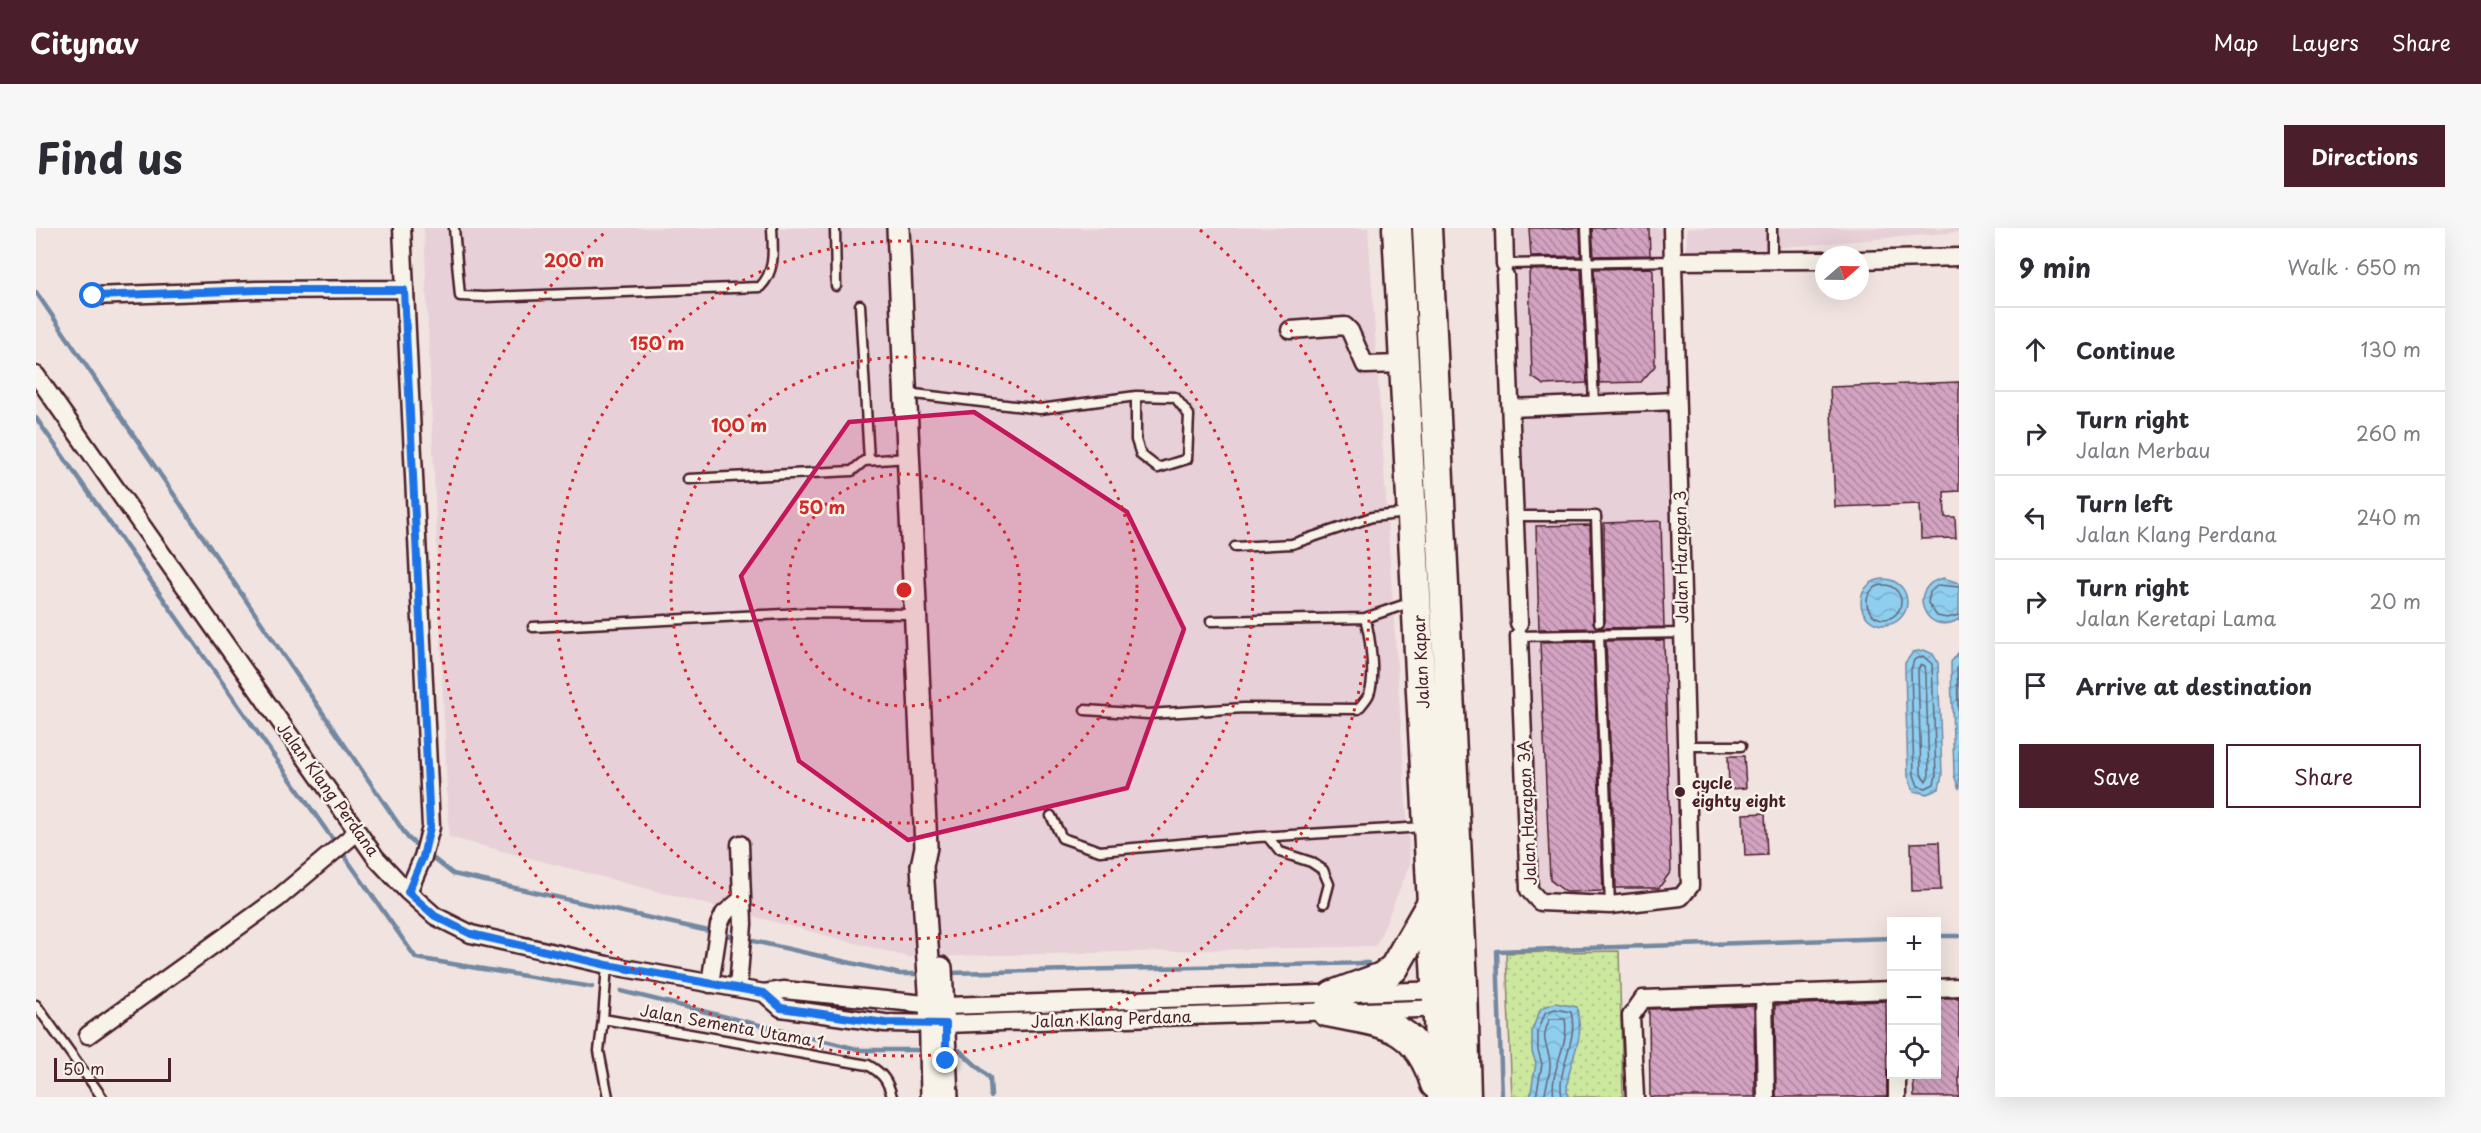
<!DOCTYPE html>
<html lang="en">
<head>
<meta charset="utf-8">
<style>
	:root { --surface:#fff; --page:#f7f7f7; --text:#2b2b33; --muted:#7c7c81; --line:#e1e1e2; --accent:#4a1f2b }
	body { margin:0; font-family:"Playpen Sans",sans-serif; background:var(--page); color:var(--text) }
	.controls { position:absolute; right:18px; bottom:18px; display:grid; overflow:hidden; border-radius:0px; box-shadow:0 6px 24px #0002 }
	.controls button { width:54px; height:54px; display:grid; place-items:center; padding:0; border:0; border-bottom:2px solid var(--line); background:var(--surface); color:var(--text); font:30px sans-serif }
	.compass { position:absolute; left:1779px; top:18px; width:54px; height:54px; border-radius:50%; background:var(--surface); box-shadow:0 6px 24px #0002; rotate:70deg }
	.scale { position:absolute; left:18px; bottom:15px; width:117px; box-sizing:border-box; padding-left:6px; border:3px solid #4a1f2b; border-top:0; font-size:16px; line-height:21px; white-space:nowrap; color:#4a1f2b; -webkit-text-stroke:4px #f7f3e8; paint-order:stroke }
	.stop { position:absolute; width:18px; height:18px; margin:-14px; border:4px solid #1a73e8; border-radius:50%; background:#fff }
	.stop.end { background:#1a73e8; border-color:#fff; box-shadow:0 2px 6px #0008 }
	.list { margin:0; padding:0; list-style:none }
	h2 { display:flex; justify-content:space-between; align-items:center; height:78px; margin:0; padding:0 24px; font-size:26px }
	h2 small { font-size:20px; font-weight:400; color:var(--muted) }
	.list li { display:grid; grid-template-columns:39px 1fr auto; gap:18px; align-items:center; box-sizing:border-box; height:84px; padding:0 24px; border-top:2px solid var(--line) }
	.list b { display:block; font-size:22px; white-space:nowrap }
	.list p { margin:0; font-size:20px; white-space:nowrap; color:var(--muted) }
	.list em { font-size:20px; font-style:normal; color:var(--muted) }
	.actions { display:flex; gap:12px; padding:18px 24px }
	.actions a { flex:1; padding:14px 0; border:2px solid var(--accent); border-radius:0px; text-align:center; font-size:21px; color:var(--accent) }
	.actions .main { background:var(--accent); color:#fff }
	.icon { flex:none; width:33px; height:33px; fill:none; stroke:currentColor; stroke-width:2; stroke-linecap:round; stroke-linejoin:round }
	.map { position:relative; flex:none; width:1923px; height:869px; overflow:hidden; border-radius:0px }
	header { display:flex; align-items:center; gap:36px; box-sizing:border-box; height:84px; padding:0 30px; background:var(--accent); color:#fff }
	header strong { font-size:28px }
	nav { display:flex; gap:33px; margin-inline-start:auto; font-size:21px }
	.intro { display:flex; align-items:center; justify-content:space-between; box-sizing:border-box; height:144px; padding:0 36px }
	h1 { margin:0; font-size:42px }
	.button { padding:15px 27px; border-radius:0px; background:var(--accent); color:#fff; font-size:21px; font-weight:700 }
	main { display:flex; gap:36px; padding:0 36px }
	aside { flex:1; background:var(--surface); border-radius:0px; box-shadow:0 6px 24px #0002 }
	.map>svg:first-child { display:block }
	.built { fill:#e7d0d7 }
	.park { fill:url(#park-dots); stroke:#8b8465; stroke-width:1.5 }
	.water { fill:url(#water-waves); stroke:#7388a1; stroke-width:1.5 }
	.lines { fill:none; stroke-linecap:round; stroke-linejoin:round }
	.shore { stroke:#656579; stroke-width:1.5 }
	.stream { stroke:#7388a1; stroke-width:4.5 }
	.building { fill:url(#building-back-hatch); stroke:#4a1f2b; stroke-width:1.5 }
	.service-casing { stroke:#4a1f2b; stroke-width:13 }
	.minor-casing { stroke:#4a1f2b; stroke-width:21 }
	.tertiary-casing { stroke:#4a1f2b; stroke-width:26 }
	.trunk-casing { stroke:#4a1f2b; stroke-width:33 }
	.service { stroke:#f7f3e8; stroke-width:8 }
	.minor { stroke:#f7f3e8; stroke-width:16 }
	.tertiary { stroke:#f7f3e8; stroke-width:21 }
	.trunk { stroke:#f7f3e8; stroke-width:28 }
	.route { stroke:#1a73e8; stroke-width:8 }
	.marked { fill:#c2185b; fill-opacity:0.2; stroke:#c2185b; stroke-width:4.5; stroke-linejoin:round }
	.ring { fill:none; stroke:#d62828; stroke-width:3; stroke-dasharray:3 6 }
	.poi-dot { fill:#4a1f2b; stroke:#f7f3e8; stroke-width:2 }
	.labels { text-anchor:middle; stroke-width:5; stroke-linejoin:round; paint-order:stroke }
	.street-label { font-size:16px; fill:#4a1f2b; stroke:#f7f3e8 }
	.poi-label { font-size:16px; font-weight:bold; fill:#4a1f2b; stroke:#f7f3e8; text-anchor:start }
	.centre { fill:#d62828; stroke:#f7f3e8; stroke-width:3 }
	.ring-label { font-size:18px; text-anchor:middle; font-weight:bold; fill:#d62828; stroke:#f7f3e8; stroke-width:5; stroke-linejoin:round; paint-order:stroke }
</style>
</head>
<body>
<header>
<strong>Citynav</strong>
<nav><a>Map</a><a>Layers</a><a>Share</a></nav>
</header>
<div class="intro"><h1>Find us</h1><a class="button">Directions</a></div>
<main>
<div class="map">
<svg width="1923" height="869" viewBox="0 0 1923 869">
	<defs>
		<pattern id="park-dots" width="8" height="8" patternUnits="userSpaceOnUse" patternTransform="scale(1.5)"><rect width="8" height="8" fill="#cce89f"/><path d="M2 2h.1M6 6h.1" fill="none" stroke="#b1c789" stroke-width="1.8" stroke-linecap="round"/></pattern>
		<pattern id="water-waves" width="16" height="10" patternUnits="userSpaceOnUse" patternTransform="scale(1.5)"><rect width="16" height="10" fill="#8eceef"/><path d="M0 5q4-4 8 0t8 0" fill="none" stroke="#7cb0cd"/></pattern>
		<pattern id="building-back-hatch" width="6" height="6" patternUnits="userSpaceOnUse" patternTransform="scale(1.5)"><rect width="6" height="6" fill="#d3a3c1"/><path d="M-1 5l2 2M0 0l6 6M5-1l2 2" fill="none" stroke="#ad849d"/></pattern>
	</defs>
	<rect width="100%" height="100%" fill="#f0e3e0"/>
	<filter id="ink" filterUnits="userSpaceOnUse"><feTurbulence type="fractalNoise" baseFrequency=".0167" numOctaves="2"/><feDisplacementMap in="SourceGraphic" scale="12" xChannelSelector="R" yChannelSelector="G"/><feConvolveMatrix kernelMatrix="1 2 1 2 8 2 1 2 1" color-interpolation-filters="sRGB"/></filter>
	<g filter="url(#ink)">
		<path class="built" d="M388,0H1332L1374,636L1340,718L873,729L413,609Z
			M1473,0H1629L1648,659L1642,664L1565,672L1507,668L1499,661Z
			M1651,0H1923V4L1651,27Z"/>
		<path class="park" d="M1583,723L1587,869H1476L1470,725Z"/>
		<path class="water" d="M1908,350L1923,355V391C1889,412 1868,357 1908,350Z
			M1825 374a23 23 0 1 1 46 0a23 23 0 1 1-46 0Z
			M1888,422L1897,426L1902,435L1906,547L1903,561L1891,566L1878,563L1872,548L1869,442V435L1877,424Z
			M1923,424V561L1918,547L1915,441V434Z
			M1519,775L1541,779C1542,789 1545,799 1543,808C1540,828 1528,848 1532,869H1494L1500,835L1496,824V802L1505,780Z"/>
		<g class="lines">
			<path class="shore" d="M1831 374a17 17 0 1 1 34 0a17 17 0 1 1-34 0Z
				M1923,359L1902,357L1894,364L1892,375L1901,388L1911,390L1923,387
				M1887,428L1896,436L1900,547L1898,556L1890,560L1882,558L1878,547L1875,442L1878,432Z
				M1923,433L1921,441L1923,516
				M1885,436L1889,438L1890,448L1893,547L1890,553L1885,546L1882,442Z
				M1500,869L1506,836L1502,822V804L1509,785L1519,781L1535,784C1543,813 1520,840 1526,869
				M1508,869C1510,858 1515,845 1514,834C1512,815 1503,813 1514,791H1529C1534,817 1513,842 1518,869"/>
			<path class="stream" d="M0,64L372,610L384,620
				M0,190L300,616
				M305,623L380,730L556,759
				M393,627L417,646L677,704
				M686,706L864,746H886
				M1900,708H1923
				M912,745L1332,735
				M585,763L825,822H888
				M914,822H923L954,850L955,869
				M1466,869L1461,723L1856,710"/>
		</g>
		<path class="building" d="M1493,0H1544L1545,28L1495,29Z
			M1556,0H1613L1614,27L1558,28Z
			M1615,40L1617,42L1619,138L1605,154L1563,155L1558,41Z
			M1545,41L1551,155L1508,157L1496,149L1493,45L1495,42Z
			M1923,154V263L1908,264L1909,289H1919L1920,310L1885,311L1884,276L1799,279L1794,159Z
			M1625,293L1628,399L1564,400L1569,394L1568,295Z
			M1554,297L1557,394L1562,400L1503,401L1500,298Z
			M1628,412L1635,643L1623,660H1580L1570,413Z
			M1557,413L1567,663L1530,664L1514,652L1504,414Z
			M1692,528H1708L1710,560L1693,561Z
			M1729,585L1731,627L1709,628L1707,586Z
			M1903,614L1905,662L1876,663L1875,615Z
			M1900,770H1923V869H1878L1877,846H1900Z
			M1850,773L1851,869H1740L1739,777Z
			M1718,778L1719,869H1614L1613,781Z"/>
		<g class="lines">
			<defs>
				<path id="service" d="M418,0L424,68L448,69L724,59C740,43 737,21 736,0
					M799,0L800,58
					M1550,0L1558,176
					M1736,34V0
					M1469,36L1637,33
					M824,77L833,232
					M870,165L1004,181L1100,168L1139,169L1153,187L1151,231L1122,240L1105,227L1100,212V168
					M652,251L816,243L828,233L872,230
					M1479,288H1560L1563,394
					M1199,319L1256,316L1336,289L1371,285
					M1175,393L1329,390L1376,374
					M497,399L766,385L879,386
					M1563,407L1574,677
					M1483,408L1647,405
					M1049,482L1112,486L1208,480L1322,481C1325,477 1331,471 1333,466C1340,449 1334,407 1329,390
					M1650,518H1705
					M1015,588L1026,610L1064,623L1222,609L1388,599
					M1232,609L1244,624L1275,634L1287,642L1293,656L1288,675
					M571,737L567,791L832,837C846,845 852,852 856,869
					M0,777L66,869
					M567,791L563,823L572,869"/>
				<path id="minor" d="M366,0L395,599L387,629L372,664
					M1468,0L1469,36
					M1824,32L1923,29
					M1637,33L1788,32
					M1469,48L1483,395
					M57,68L221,62L368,61
					M1254,102L1309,98L1314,103L1329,137L1369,136
					M0,147L340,630L372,664L399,688L435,706L571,737L728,765L748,762L909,778L1409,762
					M1475,180L1640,173
					M1483,408L1493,662L1504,674L1574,677L1645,669L1654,658L1636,0
					M674,756L683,697L688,686L706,671
					M702,760L707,696L704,616
					M1900,760L1923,759
					M728,765L745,780L849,795L910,796L1300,783
					M1728,766L1730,869
					M1329,783L1408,780
					M52,807L241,671L321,604
					M1861,846V869
					M1599,869L1595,788L1607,771L1856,762"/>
				<path id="tertiary" d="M862,0L890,619L886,638L894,763L896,869
					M905,740L911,869"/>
				<path id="trunk" d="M1361,0L1406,869
					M1391,0L1427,757L1430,869
					M1297,767L1346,749L1358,740L1396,674
					M1291,784C1347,795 1380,795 1399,856"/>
			</defs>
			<use href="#service" class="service-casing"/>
			<use href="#minor" class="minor-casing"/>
			<use href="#tertiary" class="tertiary-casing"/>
			<use href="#trunk" class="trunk-casing"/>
			<use href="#service" class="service"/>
			<use href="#minor" class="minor"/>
			<use href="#tertiary" class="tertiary"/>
			<use href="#trunk" class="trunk"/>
		</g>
	</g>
	<g class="lines" filter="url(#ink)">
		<path class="route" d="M57,68L221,62H368L394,599L387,629L372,664L399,688L435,706L571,737L728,765L745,780L849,795L910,796V833"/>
	</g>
	<path class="marked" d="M938,184L1091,284L1148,401L1091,560L872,612L763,533L705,348L813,194Z"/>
	<g class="ring">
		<circle cx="868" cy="362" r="116"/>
		<circle cx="868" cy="362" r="233"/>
		<circle cx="868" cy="362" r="349"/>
		<path d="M1164 2A466 466 0 1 1 572 2"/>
	</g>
	<circle class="poi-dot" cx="1644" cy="564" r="6"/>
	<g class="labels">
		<g class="street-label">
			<text transform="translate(1645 329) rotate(-91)" y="6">Jalan Harapan 3</text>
			<text transform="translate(1385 434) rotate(-93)" y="6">Jalan Kapar</text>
			<text transform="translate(292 561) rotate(54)" y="6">Jalan Klang Perdana</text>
			<text transform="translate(1491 585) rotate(-93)" y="6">Jalan Harapan 3A</text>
			<text transform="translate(1075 791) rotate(-2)" y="6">Jalan Klang Perdana</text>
			<text transform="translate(696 798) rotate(10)" y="6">Jalan Sementa Utama 1</text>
		</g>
		<g class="poi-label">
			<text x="1656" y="561">cycle<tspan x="1656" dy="18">eighty eight</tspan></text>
		</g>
	</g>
	<circle cx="868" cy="362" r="9" class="centre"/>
	<g class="ring-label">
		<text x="538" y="39">200 m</text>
		<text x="621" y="122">150 m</text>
		<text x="703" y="204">100 m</text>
		<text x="786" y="286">50 m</text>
	</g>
</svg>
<div class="controls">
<button>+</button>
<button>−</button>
<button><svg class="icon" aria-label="locate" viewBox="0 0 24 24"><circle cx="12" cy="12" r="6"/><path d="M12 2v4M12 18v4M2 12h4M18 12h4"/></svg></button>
</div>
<svg class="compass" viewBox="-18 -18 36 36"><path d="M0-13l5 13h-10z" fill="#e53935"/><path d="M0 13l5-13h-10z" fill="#7c7c81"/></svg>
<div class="scale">50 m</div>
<div class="stop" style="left:57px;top:68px"></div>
<div class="stop end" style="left:910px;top:833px"></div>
</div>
<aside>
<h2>9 min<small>Walk · 650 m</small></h2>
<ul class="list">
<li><svg class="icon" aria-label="ahead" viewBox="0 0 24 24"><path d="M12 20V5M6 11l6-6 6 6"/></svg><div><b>Continue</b></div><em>130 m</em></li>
<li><svg class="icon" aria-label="right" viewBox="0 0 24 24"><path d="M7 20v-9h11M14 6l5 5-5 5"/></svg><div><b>Turn right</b><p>Jalan Merbau</p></div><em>260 m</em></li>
<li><svg class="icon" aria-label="left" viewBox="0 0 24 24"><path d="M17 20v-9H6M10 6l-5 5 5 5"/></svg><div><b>Turn left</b><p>Jalan Klang Perdana</p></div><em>240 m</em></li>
<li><svg class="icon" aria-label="right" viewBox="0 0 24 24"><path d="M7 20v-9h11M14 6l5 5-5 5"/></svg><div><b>Turn right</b><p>Jalan Keretapi Lama</p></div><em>20 m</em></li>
<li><svg class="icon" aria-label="arrive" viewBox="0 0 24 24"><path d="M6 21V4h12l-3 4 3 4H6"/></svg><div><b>Arrive at destination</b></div></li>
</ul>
<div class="actions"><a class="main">Save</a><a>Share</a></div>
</aside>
</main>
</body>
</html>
